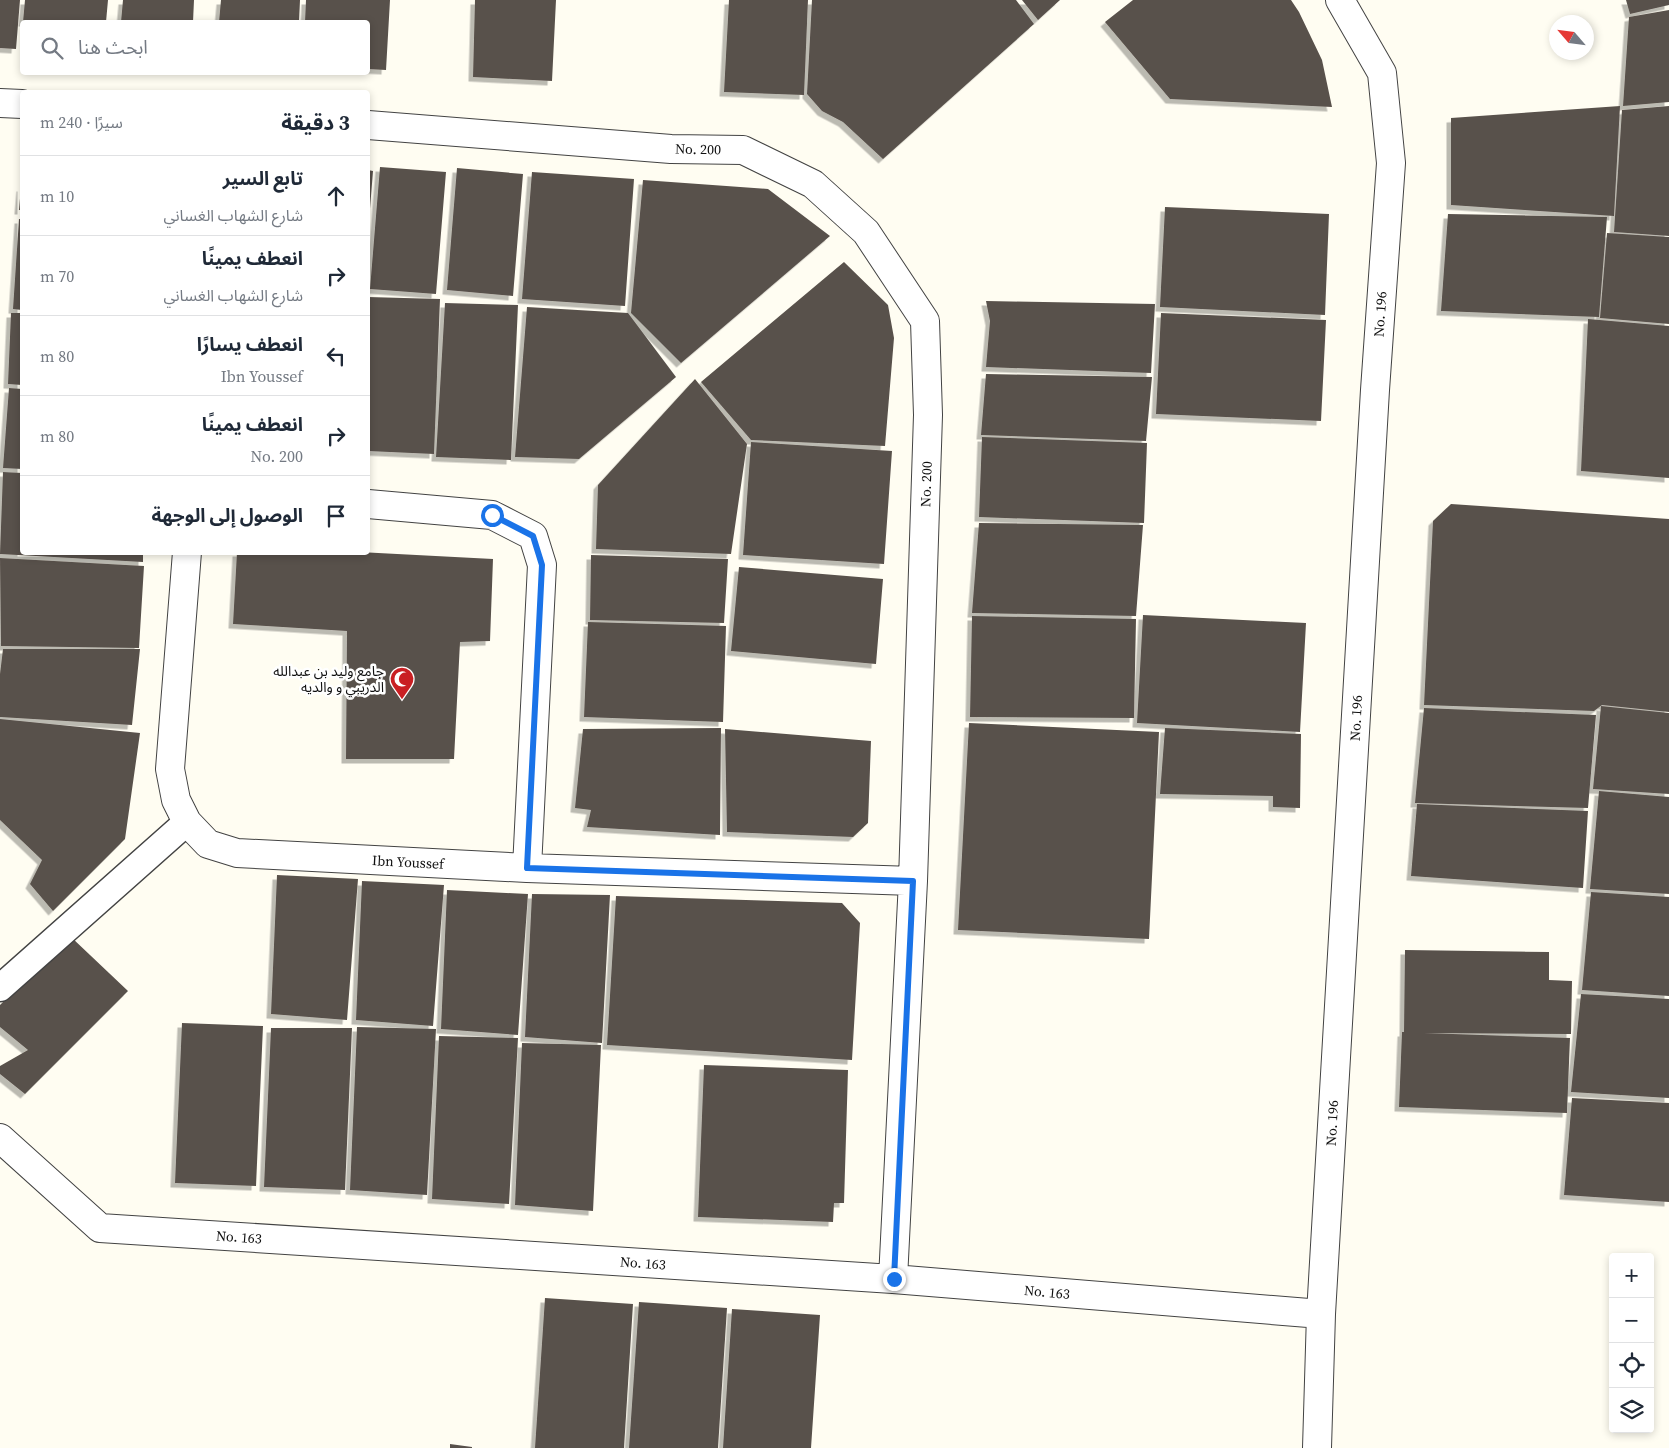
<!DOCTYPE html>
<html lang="ar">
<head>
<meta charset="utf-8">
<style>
	:root { --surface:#fff; --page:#f2f2f3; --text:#1f2937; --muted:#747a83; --line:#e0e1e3 }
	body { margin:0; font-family:"Source Serif 4","Noto Sans Arabic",serif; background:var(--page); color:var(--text); direction:rtl }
	.controls { position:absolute; right:15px; bottom:15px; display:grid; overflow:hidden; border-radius:5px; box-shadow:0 2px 8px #0003 }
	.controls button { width:45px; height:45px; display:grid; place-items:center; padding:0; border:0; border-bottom:1px solid var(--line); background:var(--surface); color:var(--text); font:25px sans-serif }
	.compass { position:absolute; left:1549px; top:15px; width:45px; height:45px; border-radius:50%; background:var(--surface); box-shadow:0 2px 8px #0003; rotate:298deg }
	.stop { position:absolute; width:15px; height:15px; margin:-11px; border:4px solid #1a73e8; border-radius:50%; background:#fff }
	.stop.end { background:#1a73e8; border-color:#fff; box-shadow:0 1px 5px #0008 }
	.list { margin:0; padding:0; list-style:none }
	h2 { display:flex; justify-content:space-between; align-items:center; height:65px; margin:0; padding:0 20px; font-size:21px }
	h2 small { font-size:16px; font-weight:400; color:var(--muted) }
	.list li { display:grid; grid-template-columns:32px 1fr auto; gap:15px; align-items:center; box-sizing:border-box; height:80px; padding:0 20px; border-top:1px solid var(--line) }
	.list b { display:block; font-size:19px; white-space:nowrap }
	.list p { margin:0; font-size:16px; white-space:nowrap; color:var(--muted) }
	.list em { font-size:16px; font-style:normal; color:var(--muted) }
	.icon { flex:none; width:28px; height:28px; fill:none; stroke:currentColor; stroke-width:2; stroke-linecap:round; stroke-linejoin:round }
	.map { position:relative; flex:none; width:1669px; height:1448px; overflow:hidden; direction:ltr }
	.search { position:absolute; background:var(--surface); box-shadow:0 2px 8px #0003; left:20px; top:20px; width:350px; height:55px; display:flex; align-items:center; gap:12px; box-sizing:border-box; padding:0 18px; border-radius:5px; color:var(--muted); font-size:19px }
	.panel { position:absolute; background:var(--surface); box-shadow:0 2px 8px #0003; left:20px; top:90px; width:350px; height:465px; border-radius:5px; direction:rtl }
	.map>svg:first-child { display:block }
	.building { fill:#59514b; filter:url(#shadow) }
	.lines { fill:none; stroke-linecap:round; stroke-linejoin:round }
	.pedestrian-casing { stroke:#434343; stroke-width:29 }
	.minor-casing { stroke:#434343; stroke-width:30 }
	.pedestrian { stroke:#fff; stroke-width:26 }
	.minor { stroke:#fff; stroke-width:28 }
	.route { stroke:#1a73e8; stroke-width:6 }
	.labels { text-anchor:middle; stroke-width:5; stroke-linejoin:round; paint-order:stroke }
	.street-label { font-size:14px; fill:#101010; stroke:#fff }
	.poi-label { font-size:14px; fill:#101010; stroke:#fff; text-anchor:end }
</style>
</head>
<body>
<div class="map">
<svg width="1669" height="1448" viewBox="0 0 1669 1448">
	<defs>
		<filter id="shadow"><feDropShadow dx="-4.5" dy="4.5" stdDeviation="0" flood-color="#0004"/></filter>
	</defs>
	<rect width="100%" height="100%" fill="#fffdf2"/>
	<path class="building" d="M0,0H20L16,49L0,48Z
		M25,0H108L106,22H23Z
		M123,0H194L193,22H121Z
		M221,0H300L299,22H219Z
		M306,0H390L386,70L368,69V22H305Z
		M475,0H556L552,81L473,77Z
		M729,0H808L804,95L724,92Z
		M812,0H1016L1034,24L883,159L843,122L822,111L807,94Z
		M1022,0H1060L1038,20Z
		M1133,0H1291L1299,12L1322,60L1332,107L1170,99L1105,22Z
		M1626,0H1669V5L1630,14Z
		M1669,10V102L1623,106L1629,17Z
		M1620,106L1614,216L1451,205V118Z
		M1669,106V236L1614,232L1622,110Z
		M380,167L446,172L436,294L370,289Z
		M457,168L523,174L513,296L447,290Z
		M368,170L373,171L369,221H368Z
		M532,172L634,179L625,306L522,299Z
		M643,180L768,189L830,236L681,363L631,313Z
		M21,187H22V210H19Z
		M1165,207L1329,214L1325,315L1160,307Z
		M1448,214L1607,217L1599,317L1441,311Z
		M19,219H22V310L13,309Z
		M1607,233L1669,237V324L1600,318Z
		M844,262L888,305L894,338L885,446L751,440L701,382Z
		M368,297L440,299L434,454L368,451Z
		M986,301L1155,304L1151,373L986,367L990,321Z
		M445,303L518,305L511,460L436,457Z
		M527,307L628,313L676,377L579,459L515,457Z
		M11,313H22V385L8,384Z
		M1161,313L1326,320L1321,421L1156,414Z
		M1588,319L1669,326V478L1581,471Z
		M986,374L1152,377L1146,441L981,435Z
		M695,379L747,444L731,554L596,549L598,485Z
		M9,388L22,389V469L3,468Z
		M982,437L1147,443L1144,523L979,517Z
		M751,442L892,451L884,564L743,555Z
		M3,472L22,473V552H143V562L0,554Z
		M1451,504L1669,519V712L1602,705L1594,711L1424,705L1433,521Z
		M979,523L1143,525L1136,616L972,613Z
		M237,552H359L493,559L490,641L460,642L454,759H346L347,631L233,624Z
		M591,555L728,559L724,623L590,620Z
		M0,558L144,566L139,648L1,646Z
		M739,567L883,579L876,664L731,651Z
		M1143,615L1306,623L1300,732L1137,723Z
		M972,616L1136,619L1134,718L970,717Z
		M588,622L726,626L723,722L584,717Z
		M3,649H140L132,725L0,717V674Z
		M1601,706L1669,713V794L1593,789Z
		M1424,708L1596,715L1588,808L1415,803Z
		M0,719L140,733L125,839L53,911L30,884L42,860L0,820Z
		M969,723L1159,732L1149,939L958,930Z
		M721,728L720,835L587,827L591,810L575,808L583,729Z
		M1165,728L1301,734L1300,808L1273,807V796L1160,794Z
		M725,729L871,741L868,823L853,837L727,832Z
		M1599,791L1669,797V894L1590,889Z
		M1417,804L1588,811L1583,888L1411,876Z
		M277,875L358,879L347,1020L271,1014Z
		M362,881L444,885L433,1026L356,1020Z
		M447,890L528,894L518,1035L441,1029Z
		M1591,892L1669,897V996L1582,990Z
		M532,894L610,895L602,1043L525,1037Z
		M616,896L842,903L860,923L852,1060L607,1045Z
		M71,937L128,991L25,1094L0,1074V1066L28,1050L0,1027V1005Z
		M1405,950L1549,952V980L1572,981L1571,1034L1424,1033L1570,1038L1567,1113L1399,1107L1402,1032H1404Z
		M1581,994L1669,999V1098L1571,1092Z
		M182,1023L263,1026L256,1186L175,1183Z
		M357,1027L436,1029L427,1195L350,1190Z
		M271,1028H352L345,1190L264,1187Z
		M439,1036L518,1038L509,1204L432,1199Z
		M522,1043L601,1045L593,1211L515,1205Z
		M704,1065L848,1070L844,1203H834L833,1222L698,1217Z
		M1572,1098L1669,1103V1202L1564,1195Z
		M545,1298L633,1304L624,1448H535Z
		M639,1302L727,1308L718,1448H629Z
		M732,1309L820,1315L811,1448H723Z
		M450,1444L472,1447V1448H450Z"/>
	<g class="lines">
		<defs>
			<path id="pedestrian" d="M0,988L187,822"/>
			<path id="minor" d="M0,103L22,104
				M368,125L671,149L743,150L813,184L866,232L925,321L928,415L913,881L893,1279
				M368,504L492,515L533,536L542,565L527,868
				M187,552L170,769L176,800L187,822L208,844L237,853L527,868L913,881
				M0,1138L100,1228L893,1279L1321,1314
				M1317,1448L1321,1314L1375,390L1391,163L1382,73L1340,0"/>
		</defs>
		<use href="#pedestrian" class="pedestrian-casing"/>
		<use href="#minor" class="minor-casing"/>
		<use href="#pedestrian" class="pedestrian"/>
		<use href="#minor" class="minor"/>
	</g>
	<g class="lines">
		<path class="route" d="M492,515L533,536L542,565L527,868L913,881L894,1279"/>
	</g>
	<defs>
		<symbol id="mosque-pin" viewBox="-11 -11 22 30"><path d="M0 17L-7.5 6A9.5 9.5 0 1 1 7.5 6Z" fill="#c91f23" stroke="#fff"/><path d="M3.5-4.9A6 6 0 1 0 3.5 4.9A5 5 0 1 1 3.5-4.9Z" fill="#fff"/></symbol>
	</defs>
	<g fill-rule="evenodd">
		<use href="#mosque-pin" x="388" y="665" width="28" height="38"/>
	</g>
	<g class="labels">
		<g class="street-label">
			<text transform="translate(698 149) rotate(1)" y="5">No. 200</text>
			<text transform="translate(1380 314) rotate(-86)" y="5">No. 196</text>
			<text transform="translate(926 484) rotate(-88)" y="5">No. 200</text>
			<text transform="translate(1356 718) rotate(-87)" y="5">No. 196</text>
			<text transform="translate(408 862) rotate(3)" y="5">Ibn Youssef</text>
			<text transform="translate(1332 1123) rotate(-87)" y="5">No. 196</text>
			<text transform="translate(239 1237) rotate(4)" y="5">No. 163</text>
			<text transform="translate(643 1263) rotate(4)" y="5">No. 163</text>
			<text transform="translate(1047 1292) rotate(5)" y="5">No. 163</text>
		</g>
		<g class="poi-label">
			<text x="384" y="676">جامع وليد بن عبدالله<tspan x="384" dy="16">الدريبي و والديه</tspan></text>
		</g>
	</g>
</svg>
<div class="controls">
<button>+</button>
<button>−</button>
<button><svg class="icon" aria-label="locate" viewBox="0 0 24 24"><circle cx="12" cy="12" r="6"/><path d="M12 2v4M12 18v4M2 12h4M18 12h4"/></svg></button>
<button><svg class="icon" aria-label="layers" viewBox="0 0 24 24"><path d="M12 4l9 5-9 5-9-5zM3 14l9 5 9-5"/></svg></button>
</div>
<svg class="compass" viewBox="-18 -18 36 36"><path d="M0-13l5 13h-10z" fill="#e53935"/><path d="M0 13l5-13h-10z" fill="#747a83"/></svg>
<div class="stop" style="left:492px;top:515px"></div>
<div class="stop end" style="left:894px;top:1279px"></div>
<div class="search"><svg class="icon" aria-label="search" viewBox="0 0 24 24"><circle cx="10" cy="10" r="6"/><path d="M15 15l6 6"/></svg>ابحث هنا</div>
<section class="panel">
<h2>3 دقيقة<small>سيرًا · 240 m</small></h2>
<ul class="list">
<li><svg class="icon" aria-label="ahead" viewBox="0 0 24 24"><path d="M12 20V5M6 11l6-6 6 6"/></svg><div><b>تابع السير</b><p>شارع الشهاب الغساني</p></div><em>10 m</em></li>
<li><svg class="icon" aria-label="right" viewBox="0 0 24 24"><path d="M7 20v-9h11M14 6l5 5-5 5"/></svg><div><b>انعطف يمينًا</b><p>شارع الشهاب الغساني</p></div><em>70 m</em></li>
<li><svg class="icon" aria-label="left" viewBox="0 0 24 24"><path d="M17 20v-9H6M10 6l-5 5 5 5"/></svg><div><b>انعطف يسارًا</b><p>Ibn Youssef</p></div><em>80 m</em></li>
<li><svg class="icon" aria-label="right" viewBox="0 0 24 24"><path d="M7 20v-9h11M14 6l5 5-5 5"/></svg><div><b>انعطف يمينًا</b><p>No. 200</p></div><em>80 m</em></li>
<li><svg class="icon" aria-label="arrive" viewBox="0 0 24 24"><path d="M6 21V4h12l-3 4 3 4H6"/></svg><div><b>الوصول إلى الوجهة</b></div></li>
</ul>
</section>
</div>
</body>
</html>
